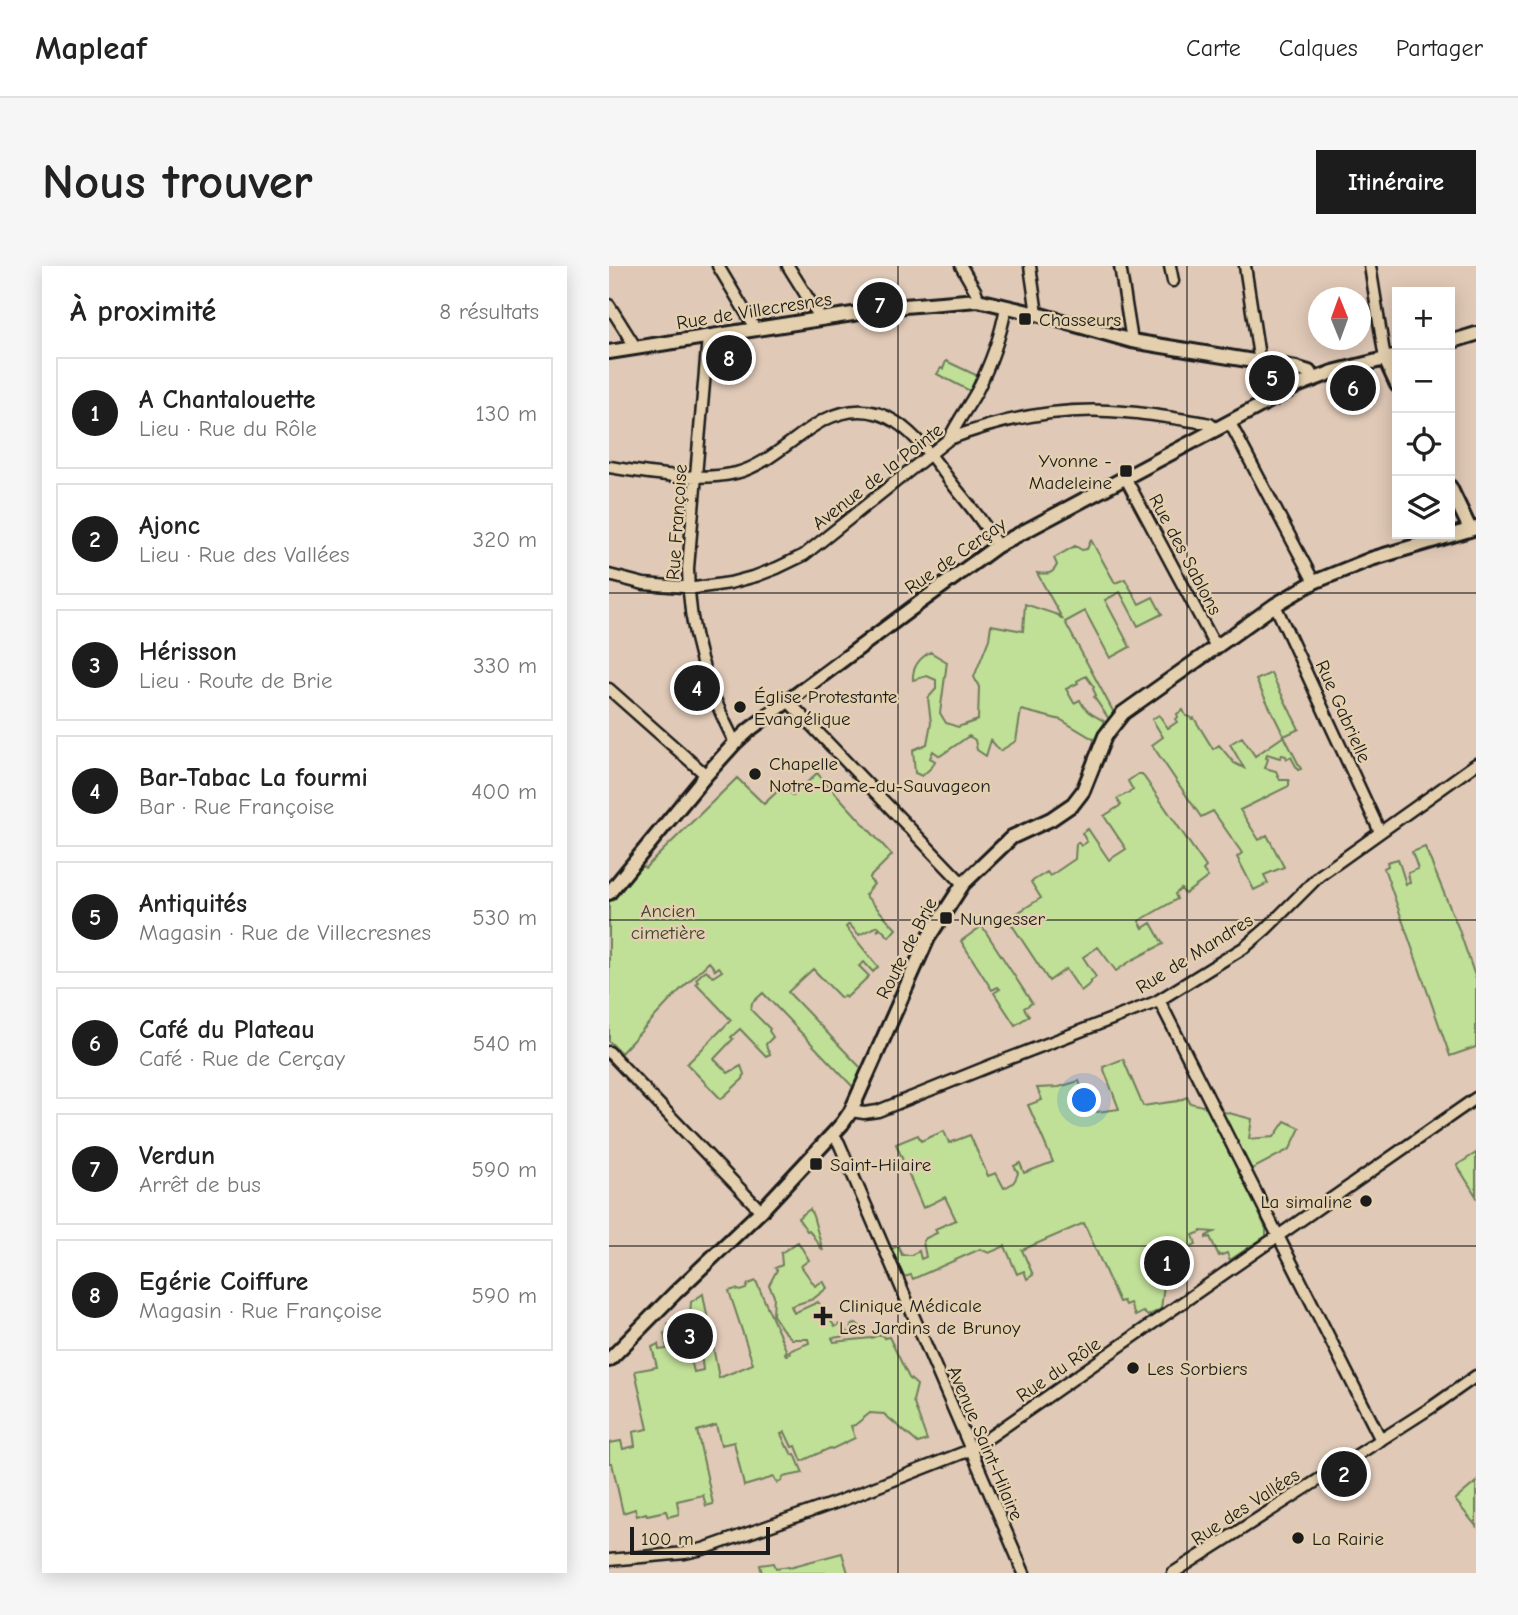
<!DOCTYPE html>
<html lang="fr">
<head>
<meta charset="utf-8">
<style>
	:root { --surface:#fff; --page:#f6f6f6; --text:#222; --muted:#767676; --line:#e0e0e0; --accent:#1c1c1c }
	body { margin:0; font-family:"Comic Neue",sans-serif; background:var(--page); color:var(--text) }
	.controls { position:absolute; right:21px; top:21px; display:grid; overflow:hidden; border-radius:0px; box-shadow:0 4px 18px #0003 }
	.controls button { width:63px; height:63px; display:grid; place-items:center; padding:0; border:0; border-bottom:2px solid var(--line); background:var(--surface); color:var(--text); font:35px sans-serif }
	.compass { position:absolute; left:699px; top:21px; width:63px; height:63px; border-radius:50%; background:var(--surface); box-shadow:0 4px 18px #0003; rotate:359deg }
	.scale { position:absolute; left:21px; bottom:18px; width:140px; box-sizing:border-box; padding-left:7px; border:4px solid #1c1c1c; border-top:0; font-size:19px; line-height:24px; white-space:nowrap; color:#1c1c1c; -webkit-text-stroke:5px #e4d0ae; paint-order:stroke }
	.you { position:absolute; left:476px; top:835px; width:24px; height:24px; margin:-18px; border:5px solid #fff; border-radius:50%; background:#1a73e8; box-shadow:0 0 0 10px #1a73e833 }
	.badge { display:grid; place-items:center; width:46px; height:46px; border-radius:50%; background:var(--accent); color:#fff; font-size:23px; font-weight:700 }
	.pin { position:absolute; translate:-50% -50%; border:4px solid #fff; box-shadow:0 2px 7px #0006 }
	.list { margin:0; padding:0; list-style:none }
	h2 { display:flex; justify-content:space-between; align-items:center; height:91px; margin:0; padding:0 28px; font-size:30px }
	h2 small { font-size:23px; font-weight:400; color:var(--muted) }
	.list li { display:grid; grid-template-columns:46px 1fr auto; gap:21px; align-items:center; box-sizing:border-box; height:112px; margin:0 14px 14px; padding:0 14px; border:2px solid var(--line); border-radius:0px }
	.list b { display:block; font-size:26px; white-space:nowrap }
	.list p { margin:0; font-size:23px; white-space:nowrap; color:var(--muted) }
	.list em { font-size:23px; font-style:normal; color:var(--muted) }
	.icon { flex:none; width:38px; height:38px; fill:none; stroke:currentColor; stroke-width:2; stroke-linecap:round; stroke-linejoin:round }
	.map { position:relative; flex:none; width:867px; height:1307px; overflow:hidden; border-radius:0px }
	header { display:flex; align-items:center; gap:42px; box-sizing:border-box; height:98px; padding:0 35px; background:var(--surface); border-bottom:2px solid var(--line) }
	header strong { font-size:33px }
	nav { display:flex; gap:38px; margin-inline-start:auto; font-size:24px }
	.intro { display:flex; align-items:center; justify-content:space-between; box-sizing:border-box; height:168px; padding:0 42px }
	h1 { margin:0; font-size:49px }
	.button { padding:18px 32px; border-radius:0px; background:var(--accent); color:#fff; font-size:24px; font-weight:700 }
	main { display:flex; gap:42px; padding:0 42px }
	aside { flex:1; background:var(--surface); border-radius:0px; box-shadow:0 4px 18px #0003 }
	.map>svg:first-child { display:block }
	.green { fill:#c0df97; stroke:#6e7e5a; stroke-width:2 }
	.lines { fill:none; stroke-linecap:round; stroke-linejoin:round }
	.minor-casing { stroke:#1c1c1c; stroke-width:15 }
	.tertiary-casing { stroke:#1c1c1c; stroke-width:18 }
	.minor { stroke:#e4d0ae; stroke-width:10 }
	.tertiary { stroke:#e4d0ae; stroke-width:12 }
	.grid { fill:none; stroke:#1c1c1c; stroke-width:2; stroke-opacity:0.55 }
	.poi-dot { fill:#1c1c1c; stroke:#e4d0ae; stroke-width:2.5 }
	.labels { text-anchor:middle; stroke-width:5; stroke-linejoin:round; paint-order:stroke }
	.street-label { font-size:19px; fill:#1c1c1c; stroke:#e4d0ae }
	.poi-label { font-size:19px; fill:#1c1c1c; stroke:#e4d0ae; text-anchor:start }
	.park-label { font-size:19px; fill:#3d4335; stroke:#e4d0ae }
</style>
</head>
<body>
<header>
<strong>Mapleaf</strong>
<nav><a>Carte</a><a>Calques</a><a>Partager</a></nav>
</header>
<div class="intro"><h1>Nous trouver</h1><a class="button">Itinéraire</a></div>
<main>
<aside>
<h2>À proximité<small>8 résultats</small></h2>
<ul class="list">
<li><span class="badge">1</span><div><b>A Chantalouette</b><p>Lieu · Rue du Rôle</p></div><em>130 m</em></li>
<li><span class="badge">2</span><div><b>Ajonc</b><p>Lieu · Rue des Vallées</p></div><em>320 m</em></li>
<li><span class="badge">3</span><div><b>Hérisson</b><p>Lieu · Route de Brie</p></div><em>330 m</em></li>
<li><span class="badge">4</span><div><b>Bar-Tabac La fourmi</b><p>Bar · Rue Françoise</p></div><em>400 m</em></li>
<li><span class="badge">5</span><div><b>Antiquités</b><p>Magasin · Rue de Villecresnes</p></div><em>530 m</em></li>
<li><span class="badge">6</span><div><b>Café du Plateau</b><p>Café · Rue de Cerçay</p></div><em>540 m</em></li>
<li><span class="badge">7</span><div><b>Verdun</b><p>Arrêt de bus</p></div><em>590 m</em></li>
<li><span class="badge">8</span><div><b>Egérie Coiffure</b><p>Magasin · Rue Françoise</p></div><em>590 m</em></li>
</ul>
</aside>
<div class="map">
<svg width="867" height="1307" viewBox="0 0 867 1307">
	<rect width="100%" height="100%" fill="#e0c9b7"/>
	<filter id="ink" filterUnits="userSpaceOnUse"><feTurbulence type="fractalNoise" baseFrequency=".0143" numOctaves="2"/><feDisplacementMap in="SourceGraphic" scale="14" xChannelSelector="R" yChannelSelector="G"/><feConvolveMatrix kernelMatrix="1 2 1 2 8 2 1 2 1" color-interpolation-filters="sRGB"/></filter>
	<g filter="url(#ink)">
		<path class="green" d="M337,95L369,110L361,125L328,108L332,102L334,103Z
			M482,274L506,317L516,313L530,338L544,331L553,348L529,360L511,326L496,334L521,381L501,392L476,345L456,356L505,447L500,453L485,431L487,429L484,423L485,421L477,410L468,415L469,417L457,423L465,437L471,434C476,447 486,449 496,456L486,474L452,454L412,444L407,475L391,485L382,474L377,490L368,484L366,474L360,470L331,490L324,485L321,492L326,495L323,501L313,510L306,507L304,484L318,478L322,457L319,432L327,423V414L318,410L304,414C303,401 311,392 321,386L338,396L331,447L337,457L349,461L369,454L370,421L365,411L380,373L382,359L414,365L416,338L449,349L454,354L428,307C439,308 443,309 448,299L445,292L466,280L473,284L478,283Z
			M662,407L690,463L675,470L692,503L689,504L682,491L678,493L677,490L673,489L671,492L658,488L657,492L659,493L656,502L667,505L671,514H680V520L631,544L650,574L658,569L675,601L655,609L659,617L645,624L628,591L633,587L604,545L592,551L543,479L554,471L543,453L550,449L559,462L568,456L566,453L569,451L568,448L574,444L577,450L581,451L583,453L585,452L604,483L610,479L625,497L635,502L621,478L633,471L646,490L675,470L647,414Z
			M208,507L283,589L261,611V614L265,618L256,629L287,663L280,671L272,663L268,665L271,662L269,660L250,669L240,658L237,661L269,701L264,706L255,696L250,700L260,710L237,732L235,730L232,732L204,703L179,726L253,803L245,822L154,727L143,737L142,744L161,763L160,765L164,771L157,778L158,783L161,788L157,790L131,763L122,771L124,773L105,793L119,807L132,800L135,808L134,813L112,833L78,798L122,754L87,717L89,715L87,713L97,704L104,711L113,705L110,701L105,705L106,703L100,696L68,727L12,787L0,775V635L31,599L36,602L128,512L155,538L174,520L184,530Z
			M529,508H533L597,601L594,604L599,611L576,628L572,623L566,628L568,633L530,655L534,662L542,657L554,678L523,694L507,705L489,681L474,691L487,711L482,715V717L472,725L457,703L440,715L399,653L432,632L422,616L438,606L441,610L466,593L467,578L469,576L472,580L478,576L473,567L479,563L500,594L517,583L495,550L512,539L508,533L524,524L519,515Z
			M816,581L849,661L867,713V781L841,790L775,602L779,600L778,596L789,593L797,618L801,617L799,607L809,603L803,586Z
			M373,660L423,737L415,742L420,750L406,759L385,727L391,723L389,721L383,724L352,675Z
			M514,793L534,840L569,835L578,831L581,837L593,840L595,839L596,841L643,853L640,873L665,871L676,855L691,862L681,883L643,903L653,954L657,963V970L621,994L618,987L610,990L601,971L597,972V970L605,966L592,965V966L584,969L587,978L573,985L568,975L545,986L556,1010L552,1043L539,1050L534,1046L526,1050L521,1037L516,1039L514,1035L510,1036L475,957L413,984L424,1009L418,1013L415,1005L408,1008L396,980L380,987L371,983L304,1013L302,1009L295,1011L282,983L289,980L293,989H302L310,985L312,993L317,991L314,976L317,972L328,967L326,963L347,954L336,931L314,942L287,878L309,869L312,875L335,865L340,877L361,869L379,910L387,907L395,922C404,918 406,916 409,907L405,900L411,897L415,907L444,896L419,839L433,834L428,822L450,821L470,815L478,837L488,846L510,843L494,801Z
			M867,887V930L848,899Z
			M201,943L204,950L214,985L200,964L198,965L189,952Z
			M189,976L200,994L192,1000L206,1020L214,1015L218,1022L204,1033L182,1040L185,1047L209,1036L226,1061L231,1058L235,1061L237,1066L242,1067L244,1066L242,1060L247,1057L256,1065L245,1069L223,1072L225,1076L262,1072L273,1068L275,1072L280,1071L300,1112L308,1119L304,1135L318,1174L309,1177L275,1148L261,1147L246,1159L242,1160L246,1172L223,1183L221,1182L193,1195L187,1180L183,1181L176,1166L172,1168L178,1181H179L183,1189L186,1188L194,1207L174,1211L173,1215L168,1217L165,1211L135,1220L125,1176L112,1179L107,1159L88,1165L104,1238L97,1240L94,1229L68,1235L70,1248L59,1251L57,1245L38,1249L37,1247L28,1250L26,1243L14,1247L3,1197H0V1177L12,1175L14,1183L26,1180L24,1166L39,1163L26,1105L48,1101L43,1081L49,1078L50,1084L58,1083L55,1067L60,1065L59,1057H60L69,1064L73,1085L81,1090L85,1106L94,1104L92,1088L94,1075L90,1059L81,1048L82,1036L94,1028L110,1112L144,1098L120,1025L127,1023L131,1025L137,1023L139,1018L147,1015L178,1086L176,1087L177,1089L181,1088L180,1085L200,1077L199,1073H183L174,1064L164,1049L165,1030L160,1019L168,1004L166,1002L173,999L172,987Z
			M867,1216V1260L846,1234Z
			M233,1287L239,1307H153L151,1299L165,1297L167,1302L180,1300L181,1301Z"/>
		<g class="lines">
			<defs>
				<path id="minor" d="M109,0L143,57L144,64
					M179,0L212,53
					M352,0L367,26L369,34
					M421,0L428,48
					M511,0L523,75
					M561,0L564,15
					M636,0L651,97
					M761,0L776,93
					M0,39L27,82
					M99,71L79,302C79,365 98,422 126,477
					M621,157L705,316
					M340,173C348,156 359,141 368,125C381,99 392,69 397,41
					M0,201C39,207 88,216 127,207C159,199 184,171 213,155C277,122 311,175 345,220C360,239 377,258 388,280
					M516,211L607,381
					M0,309L35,318L86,322L121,317L147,310L168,302L195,289L340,173C397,151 455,140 516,146C543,148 570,153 596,157L601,158L607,163
					M666,339L771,566
					M0,423L97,509
					M179,435L354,618
					M550,734L772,1174
					M0,786L152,945
					M242,845L255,847L269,845L383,799L547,736L636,681L657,663L710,610L867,498
					M224,868L230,877L415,1307
					M0,1294L76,1287L94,1283L231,1235L356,1186L372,1177L867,832
					M564,1307L823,1141L867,1110"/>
				<path id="tertiary" d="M841,76L867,68
					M0,86L295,40L369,34L428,48L523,75L687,102L700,106L704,113
					M776,93L788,119
					M841,221L861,263
					M0,627L97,509L126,477L140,464L302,343L388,280L690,119L724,106L788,90
					M0,1094L66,1027L152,945L233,858L242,845L319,672L354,618L403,571L442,553L464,538L474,525L496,470L514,447L666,339L705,316L762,293L867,262"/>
			</defs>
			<use href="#minor" class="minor-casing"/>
			<use href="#tertiary" class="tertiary-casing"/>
			<use href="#minor" class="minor"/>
			<use href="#tertiary" class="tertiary"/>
		</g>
	</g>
	<path class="grid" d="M289,0V1307M578,0V1307M0,327H867M0,654H867M0,980H867"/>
	<g class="poi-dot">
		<rect x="409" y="46" width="14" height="14" rx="3.5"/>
		<rect x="510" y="198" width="14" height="14" rx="3.5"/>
		<circle cx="131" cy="441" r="7"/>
		<circle cx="146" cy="508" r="7"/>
		<rect x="330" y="645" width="14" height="14" rx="3.5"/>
		<rect x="200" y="891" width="14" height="14" rx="3.5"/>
		<circle cx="757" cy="935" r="7"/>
		<path d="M210.5 1039.5h7v7h7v7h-7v7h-7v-7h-7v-7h7z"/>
		<circle cx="524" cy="1102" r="7"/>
		<circle cx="689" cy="1272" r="7"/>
	</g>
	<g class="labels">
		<g class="street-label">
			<text transform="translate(145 44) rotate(-9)" y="7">Rue de Villecresnes</text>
			<text transform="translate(268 210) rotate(-38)" y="7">Avenue de la Pointe</text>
			<text transform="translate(67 256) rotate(-86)" y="7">Rue Françoise</text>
			<text transform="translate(577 288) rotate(62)" y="7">Rue des Sablons</text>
			<text transform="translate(346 289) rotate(-35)" y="7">Rue de Cerçay</text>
			<text transform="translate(735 445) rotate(66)" y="7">Rue Gabrielle</text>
			<text transform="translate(297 682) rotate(-63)" y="7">Route de Brie</text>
			<text transform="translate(585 687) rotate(-32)" y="7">Rue de Mandres</text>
			<text transform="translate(449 1103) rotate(-35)" y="7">Rue du Rôle</text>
			<text transform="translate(377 1177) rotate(67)" y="7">Avenue Saint-Hilaire</text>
			<text transform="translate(636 1240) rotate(-33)" y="7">Rue des Vallées</text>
		</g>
		<g class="poi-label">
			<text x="430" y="60">Chasseurs</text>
			<text x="503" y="201" text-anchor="end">Yvonne -<tspan x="503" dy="22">Madeleine</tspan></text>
			<text x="145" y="437">Église Protestante<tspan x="145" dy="22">Evangélique</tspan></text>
			<text x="160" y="504">Chapelle<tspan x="160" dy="22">Notre-Dame-du-Sauvageon</tspan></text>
			<text x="351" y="659">Nungesser</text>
			<text x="221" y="905">Saint-Hilaire</text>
			<text x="743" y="942" text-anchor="end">La simaline</text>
			<text x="230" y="1046">Clinique Médicale<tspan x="230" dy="22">Les Jardins de Brunoy</tspan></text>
			<text x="538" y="1109">Les Sorbiers</text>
			<text x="703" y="1279">La Rairie</text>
		</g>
		<g class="park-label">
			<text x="59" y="651">Ancien<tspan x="59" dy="22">cimetière</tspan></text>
		</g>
	</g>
</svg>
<div class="controls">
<button>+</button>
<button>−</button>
<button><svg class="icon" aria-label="locate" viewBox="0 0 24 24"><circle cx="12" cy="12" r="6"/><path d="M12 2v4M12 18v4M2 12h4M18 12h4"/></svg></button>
<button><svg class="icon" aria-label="layers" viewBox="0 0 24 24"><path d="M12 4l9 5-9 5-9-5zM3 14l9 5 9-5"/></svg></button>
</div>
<svg class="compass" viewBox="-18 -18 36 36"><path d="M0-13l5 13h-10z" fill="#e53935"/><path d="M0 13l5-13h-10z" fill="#767676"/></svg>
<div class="scale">100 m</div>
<div class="you"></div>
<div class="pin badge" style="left:558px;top:997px">1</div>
<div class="pin badge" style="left:735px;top:1208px">2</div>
<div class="pin badge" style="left:81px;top:1070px">3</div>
<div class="pin badge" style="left:88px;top:422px">4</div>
<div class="pin badge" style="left:663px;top:112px">5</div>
<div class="pin badge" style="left:744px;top:122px">6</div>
<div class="pin badge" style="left:271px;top:39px">7</div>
<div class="pin badge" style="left:120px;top:92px">8</div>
</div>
</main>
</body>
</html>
